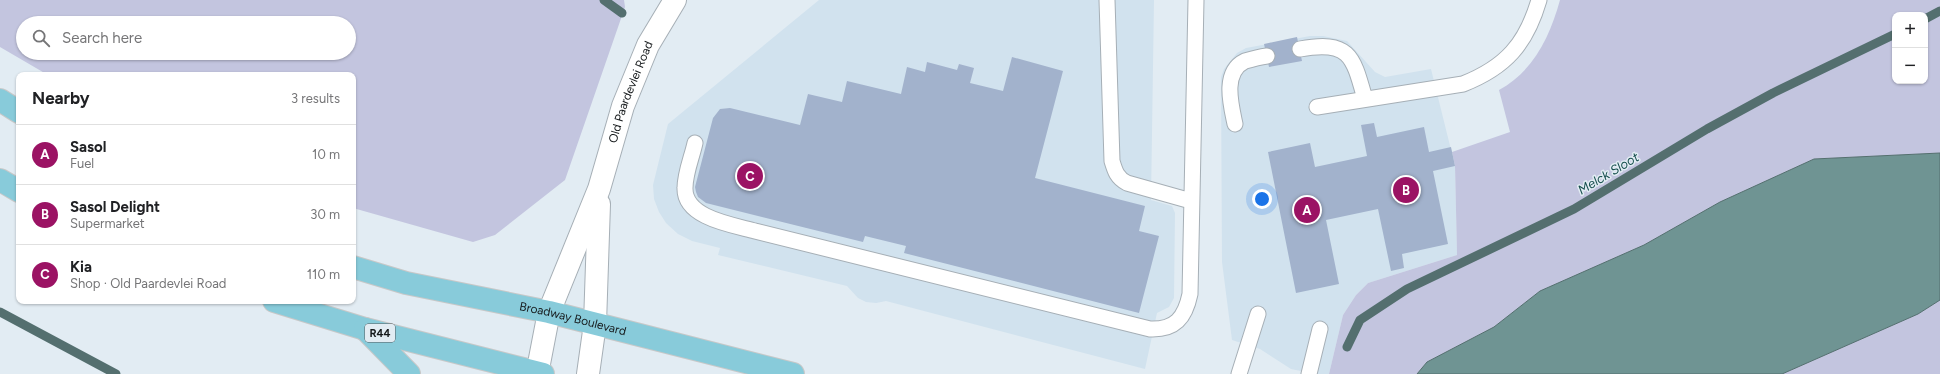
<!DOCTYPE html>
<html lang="en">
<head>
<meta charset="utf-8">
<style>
	:root { --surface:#fff; --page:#f2f2f2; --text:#202124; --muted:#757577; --line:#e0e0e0; --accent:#9b1364 }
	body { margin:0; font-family:Figtree,sans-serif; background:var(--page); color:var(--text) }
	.controls { position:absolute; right:12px; top:12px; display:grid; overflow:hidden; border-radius:8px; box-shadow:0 1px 3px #0004 }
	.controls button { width:36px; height:36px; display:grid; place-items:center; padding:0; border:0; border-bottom:1px solid var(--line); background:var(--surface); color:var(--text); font:20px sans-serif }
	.you { position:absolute; left:1262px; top:199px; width:14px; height:14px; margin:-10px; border:3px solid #fff; border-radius:50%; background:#1a73e8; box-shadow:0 0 0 6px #1a73e833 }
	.badge { display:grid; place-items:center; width:26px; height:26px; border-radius:50%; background:var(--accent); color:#fff; font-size:13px; font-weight:700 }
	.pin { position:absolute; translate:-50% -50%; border:2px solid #fff; box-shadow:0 1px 4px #0006 }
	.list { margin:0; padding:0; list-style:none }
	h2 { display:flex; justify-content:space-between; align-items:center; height:52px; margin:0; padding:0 16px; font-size:17px }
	h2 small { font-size:13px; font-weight:400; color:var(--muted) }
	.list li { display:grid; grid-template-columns:26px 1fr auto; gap:12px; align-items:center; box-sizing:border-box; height:60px; padding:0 16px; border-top:1px solid var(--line) }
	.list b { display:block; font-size:15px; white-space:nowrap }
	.list p { margin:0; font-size:13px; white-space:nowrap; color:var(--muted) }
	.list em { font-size:13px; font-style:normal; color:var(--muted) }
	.icon { flex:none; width:22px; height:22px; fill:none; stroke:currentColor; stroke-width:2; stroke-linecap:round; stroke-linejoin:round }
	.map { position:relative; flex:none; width:1940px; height:374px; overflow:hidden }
	.search { position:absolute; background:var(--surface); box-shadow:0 1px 3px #0004; left:16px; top:16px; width:340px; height:44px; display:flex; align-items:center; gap:10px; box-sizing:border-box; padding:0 14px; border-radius:22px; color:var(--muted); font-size:15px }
	.panel { position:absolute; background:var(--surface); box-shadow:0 1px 3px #0004; left:16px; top:72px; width:340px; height:232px; border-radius:8px }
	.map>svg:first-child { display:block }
	.built { fill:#d1e2ee }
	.green { fill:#c3c5df; fill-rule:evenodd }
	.water { fill:#6f9493; stroke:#546f6f }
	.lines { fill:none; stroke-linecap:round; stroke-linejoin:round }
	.stream { stroke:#546f6f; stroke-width:9 }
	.building { fill:#a2b2cc }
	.lane-casing { stroke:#a6afb6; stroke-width:17 }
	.secondary-casing { stroke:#a6afb6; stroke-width:24 }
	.primary-casing { stroke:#c7c8c8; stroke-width:24 }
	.lane { stroke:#fff; stroke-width:15 }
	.secondary { stroke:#fff; stroke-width:22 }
	.primary { stroke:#88cbda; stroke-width:22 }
	.labels { text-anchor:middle; stroke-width:3; stroke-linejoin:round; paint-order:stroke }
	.shield { fill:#e2ecf3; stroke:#52585c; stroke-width:1 }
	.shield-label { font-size:11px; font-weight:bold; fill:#15191b }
	.street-label { font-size:12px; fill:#15191b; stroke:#e2ecf3 }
	.water-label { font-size:13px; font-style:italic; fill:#174f4e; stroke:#e2ecf3 }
</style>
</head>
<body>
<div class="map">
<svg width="1940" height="374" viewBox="0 0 1940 374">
	<rect width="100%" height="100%" fill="#e2ecf3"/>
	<path class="built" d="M819,0H1154L1151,200L1172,206L1175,213L1174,298L1169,307L1157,313L1145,369L886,301L876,303L866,302L858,298L847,286L718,255L720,248L692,241L678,234L666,223L659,212L654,199L653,185L668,124Z
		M1310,36H1323L1347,41L1375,72L1385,77L1431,69L1455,166L1457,255L1368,283L1356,295L1343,315L1329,374H1316L1291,369L1260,349L1232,340L1222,262L1221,77L1224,69L1237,53L1246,48Z"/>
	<path class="green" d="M0,0H624L625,7L565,180L495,235L473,242L353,208V75H48L0,47ZM23,23H349V53H23Z
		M1560,0H1940V153L1814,159L1720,202L1644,245L1540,291L1494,327L1427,362L1417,374H1329L1343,315L1356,295L1368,283L1457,255L1455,166L1452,152L1510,132L1499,90C1534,71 1550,36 1560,0ZM1895,15H1925V81H1895Z
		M1940,300V374H1782L1918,314Z"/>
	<path class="water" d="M1940,153V300L1918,314L1782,374H1417L1427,362L1494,327L1540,291L1644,245L1720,202L1814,159Z"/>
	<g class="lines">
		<path class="stream" d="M604,0L622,13
			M1925,19L1940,11
			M0,312L116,374
			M1347,347L1360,320L1407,289L1574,209L1707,129L1773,93L1895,34"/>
	</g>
	<path class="building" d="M1297,37L1302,61L1269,67L1264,44Z
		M1012,57L1063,71L1035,178L1145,206L1139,231L1159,236L1139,313L904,253L906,246L865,236L863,242L706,203L698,197L696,192L695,187L713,118L720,109L730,108L800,125L808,94L842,102L847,81L901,94L907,67L925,72L927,62L957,70L959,64L974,68L970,83L1003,91Z
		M1374,123L1377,137L1424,127L1429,152L1451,147L1455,166L1433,171L1448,244L1402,254L1404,268L1391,271L1378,209L1326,220L1339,284L1296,293L1268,152L1310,143L1315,167L1367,156L1361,125Z"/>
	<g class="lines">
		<defs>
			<path id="lane" d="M1107,0L1112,161C1115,171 1117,178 1127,183L1191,201
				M1300,49C1350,40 1353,56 1365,99
				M1317,107L1463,84C1506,67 1526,44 1539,0
				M1235,124C1231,105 1222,72 1245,61C1252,59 1260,57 1267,56
				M695,143C692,157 685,173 685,188C684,218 733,225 755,231L1150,329C1175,330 1185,318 1190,294L1196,0
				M1239,374L1258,314
				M1309,374L1320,329"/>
			<g id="secondary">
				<path id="s1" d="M537,374L549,312L599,189L623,106L648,45L675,0"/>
				<path d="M588,374L595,324L599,204"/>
			</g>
			<g id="primary">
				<path d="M0,100L19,112"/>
				<path d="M0,180L19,191"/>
				<path id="s2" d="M353,267L406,283L549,312L793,374"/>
				<path d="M274,301L365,329L543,374"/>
				<path d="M365,329L409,374"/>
			</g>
		</defs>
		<use href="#lane" class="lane-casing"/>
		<use href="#secondary" class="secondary-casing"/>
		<use href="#primary" class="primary-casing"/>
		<use href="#lane" class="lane"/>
		<use href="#secondary" class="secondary"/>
		<use href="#primary" class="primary"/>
	</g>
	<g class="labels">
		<rect class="shield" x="365" y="324" width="30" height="18" rx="3"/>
		<g class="shield-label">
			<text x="380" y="337">R44</text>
		</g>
		<g class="street-label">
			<text dy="4" stroke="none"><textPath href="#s1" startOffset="298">Old Paardevlei Road</textPath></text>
			<text dy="4" stroke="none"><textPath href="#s2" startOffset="226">Broadway Boulevard</textPath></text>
		</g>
		<g class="water-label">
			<text transform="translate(1608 173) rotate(-31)" y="5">Melck Sloot</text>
		</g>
	</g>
</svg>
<div class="controls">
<button>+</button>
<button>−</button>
</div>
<div class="you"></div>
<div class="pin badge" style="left:1307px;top:210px">A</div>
<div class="pin badge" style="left:1406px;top:190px">B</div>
<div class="pin badge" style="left:750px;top:176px">C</div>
<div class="search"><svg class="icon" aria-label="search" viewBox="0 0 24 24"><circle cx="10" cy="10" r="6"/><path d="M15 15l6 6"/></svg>Search here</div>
<section class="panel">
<h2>Nearby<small>3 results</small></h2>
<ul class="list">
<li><span class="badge">A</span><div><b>Sasol</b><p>Fuel</p></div><em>10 m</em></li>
<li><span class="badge">B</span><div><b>Sasol Delight</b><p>Supermarket</p></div><em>30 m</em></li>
<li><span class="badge">C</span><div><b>Kia</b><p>Shop · Old Paardevlei Road</p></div><em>110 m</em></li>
</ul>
</section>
</div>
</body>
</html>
